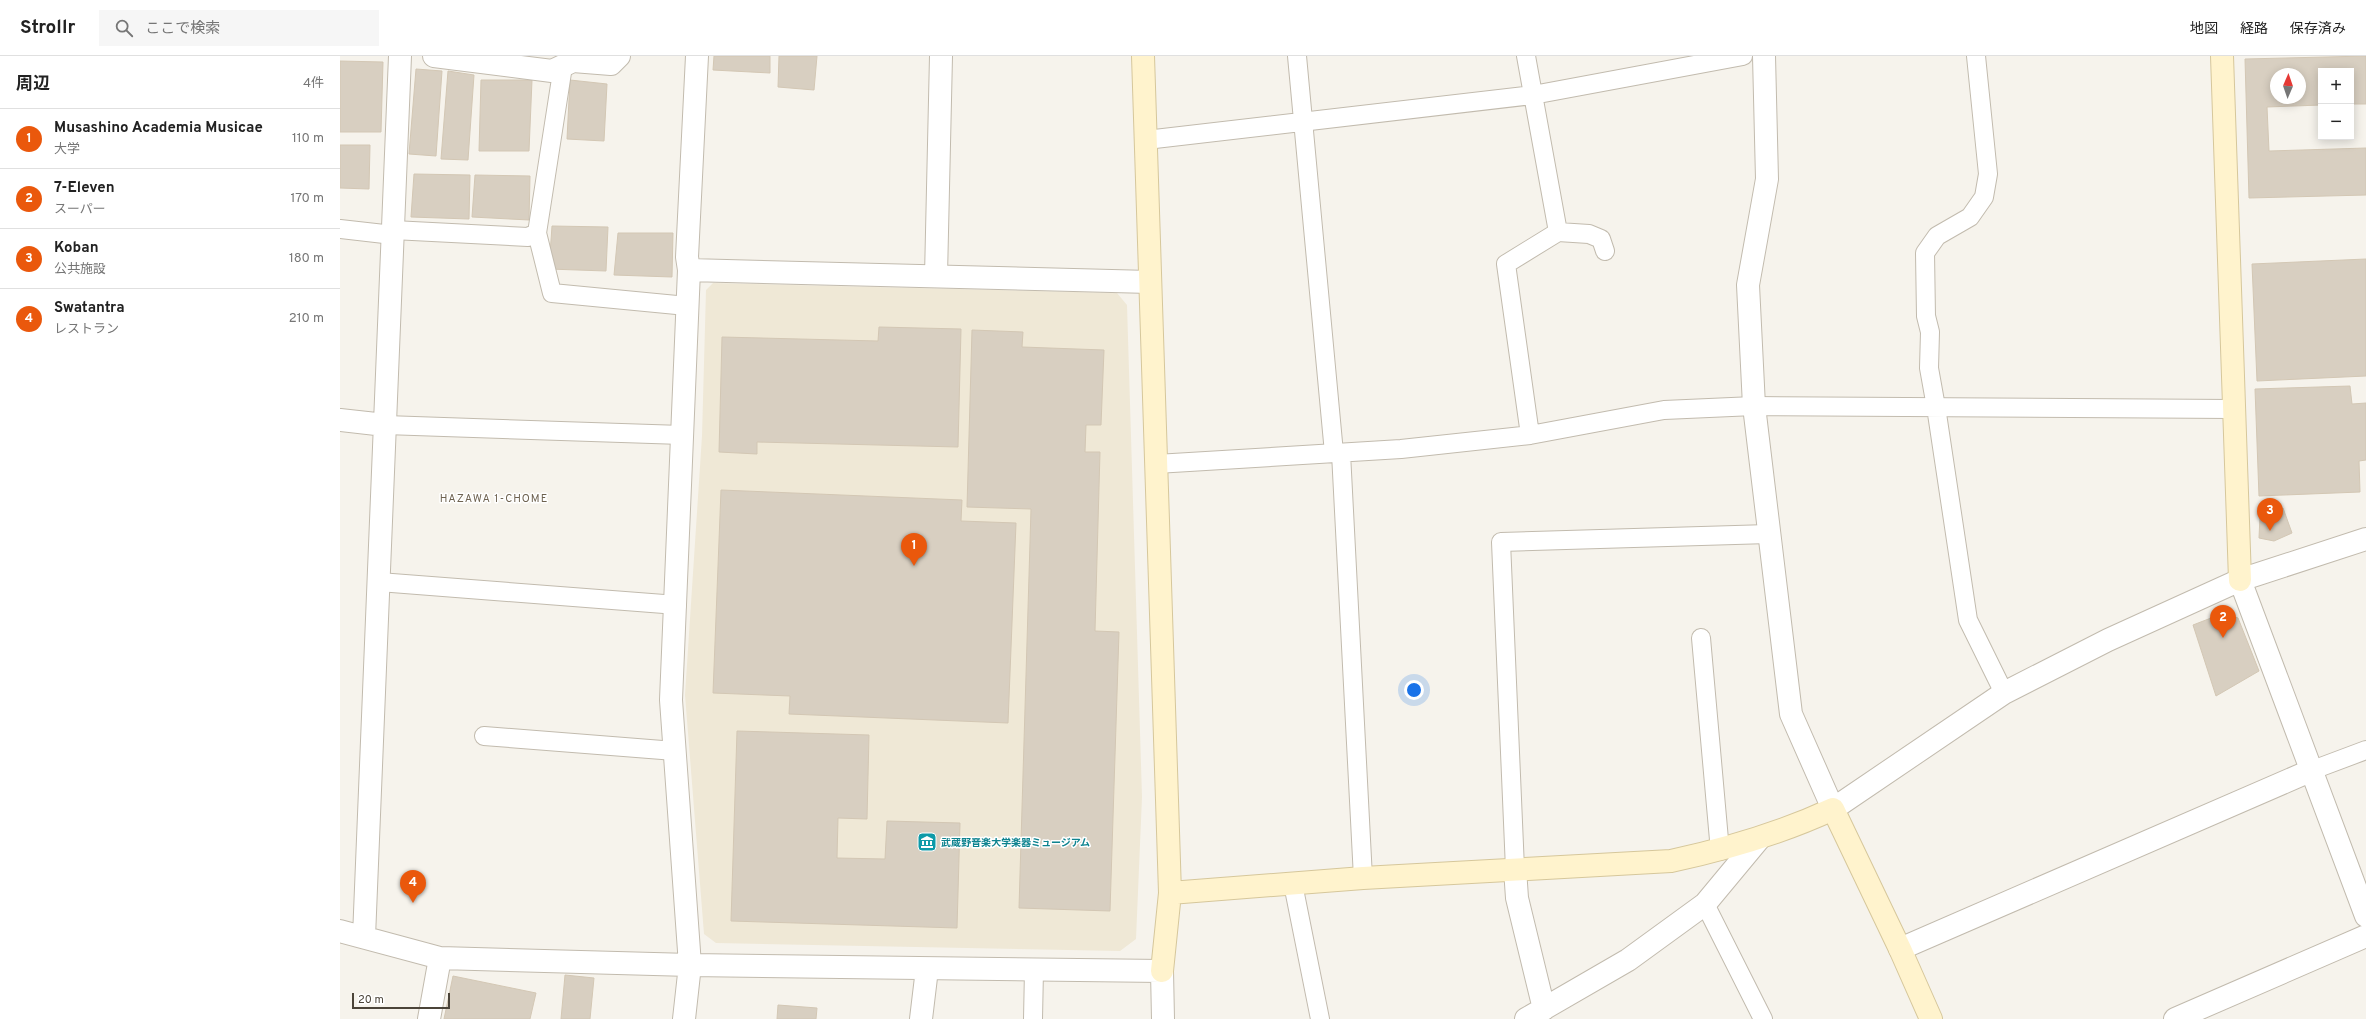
<!DOCTYPE html>
<html lang="ja">
<head>
<meta charset="utf-8">
<style>
	:root { --surface:#fff; --page:#f6f6f6; --text:#222; --muted:#767676; --line:#e0e0e0; --accent:#ea580c }
	body { margin:0; font-family:Overpass,"Noto Sans JP",sans-serif; background:var(--page); color:var(--text) }
	.controls { position:absolute; right:12px; top:12px; display:grid; overflow:hidden; border-radius:0px; box-shadow:0 2px 10px #0003 }
	.controls button { width:36px; height:36px; display:grid; place-items:center; padding:0; border:0; border-bottom:1px solid var(--line); background:var(--surface); color:var(--text); font:20px sans-serif }
	.compass { position:absolute; left:1930px; top:12px; width:36px; height:36px; border-radius:50%; background:var(--surface); box-shadow:0 2px 10px #0003; rotate:2deg }
	.scale { position:absolute; left:12px; bottom:10px; width:98px; box-sizing:border-box; padding-left:4px; border:2px solid #4b4439; border-top:0; font-size:11px; line-height:14px; white-space:nowrap; color:#4b4439; -webkit-text-stroke:3px #fff; paint-order:stroke }
	.you { position:absolute; left:1074px; top:634px; width:14px; height:14px; margin:-10px; border:3px solid #fff; border-radius:50%; background:#1a73e8; box-shadow:0 0 0 6px #1a73e833 }
	.badge { display:grid; place-items:center; width:26px; height:26px; border-radius:50%; background:var(--accent); color:#fff; font-size:13px; font-weight:700 }
	.pin { position:absolute; translate:-50% -33px; filter:drop-shadow(0 1px 2px #0008) }
	.pin::after { content:''; position:absolute; top:21px; width:14px; height:12px; background:inherit; clip-path:polygon(0 0,100% 0,50% 100%) }
	.list { margin:0; padding:0; list-style:none }
	h2 { display:flex; justify-content:space-between; align-items:center; height:52px; margin:0; padding:0 16px; font-size:17px }
	h2 small { font-size:13px; font-weight:400; color:var(--muted) }
	.list li { display:grid; grid-template-columns:26px 1fr auto; gap:12px; align-items:center; box-sizing:border-box; height:60px; padding:0 16px; border-top:1px solid var(--line) }
	.list b { display:block; font-size:15px; white-space:nowrap }
	.list p { margin:0; font-size:13px; white-space:nowrap; color:var(--muted) }
	.list em { font-size:13px; font-style:normal; color:var(--muted) }
	.icon { flex:none; width:22px; height:22px; fill:none; stroke:currentColor; stroke-width:2; stroke-linecap:round; stroke-linejoin:round }
	.map { position:relative; flex:none; width:2026px; height:963px; overflow:hidden }
	header { display:flex; align-items:center; gap:24px; box-sizing:border-box; height:56px; padding:0 20px; background:var(--surface); border-bottom:1px solid var(--line) }
	header strong { font-size:19px }
	nav { display:flex; gap:22px; margin-inline-start:auto; font-size:14px }
	.search { width:280px; height:36px; background:var(--page); display:flex; align-items:center; gap:10px; box-sizing:border-box; padding:0 14px; border-radius:0px; color:var(--muted); font-size:15px }
	main { display:flex }
	aside { flex:1; background:var(--surface) }
	.map>svg:first-child { display:block }
	.education { fill:#efe8d6 }
	.building { fill:#d8cfc1; stroke:#d3c7b4; fill-rule:evenodd }
	.lines { fill:none; stroke-linecap:round; stroke-linejoin:round }
	.lane-casing { stroke:#c2bbae; stroke-width:20 }
	.street-casing { stroke:#c2bbae; stroke-width:24 }
	.secondary-casing { stroke:#d6c79b; stroke-width:24 }
	.lane { stroke:#fff; stroke-width:18 }
	.street { stroke:#fff; stroke-width:22 }
	.secondary { stroke:#fff3cd; stroke-width:22 }
	.labels { text-anchor:middle; stroke-width:3; stroke-linejoin:round; paint-order:stroke }
	.culture-label { font-size:10px; font-weight:bold; fill:#0d838f; stroke:#fff; text-anchor:start }
	.neighbourhood-label { font-size:11px; letter-spacing:1px; fill:#6e6250; stroke:#fff }
</style>
</head>
<body>
<header>
<strong>Strollr</strong>
<div class="search"><svg class="icon" aria-label="search" viewBox="0 0 24 24"><circle cx="10" cy="10" r="6"/><path d="M15 15l6 6"/></svg>ここで検索</div>
<nav><a>地図</a><a>経路</a><a>保存済み</a></nav>
</header>
<main>
<aside>
<h2>周辺<small>4件</small></h2>
<ul class="list">
<li><span class="badge">1</span><div><b>Musashino Academia Musicae</b><p>大学</p></div><em>110 m</em></li>
<li><span class="badge">2</span><div><b>7-Eleven</b><p>スーパー</p></div><em>170 m</em></li>
<li><span class="badge">3</span><div><b>Koban</b><p>公共施設</p></div><em>180 m</em></li>
<li><span class="badge">4</span><div><b>Swatantra</b><p>レストラン</p></div><em>210 m</em></li>
</ul>
</aside>
<div class="map">
<svg width="2026" height="963" viewBox="0 0 2026 963">
	<rect width="100%" height="100%" fill="#f6f3ec"/>
	<path class="education" d="M373,227L777,237L787,249L802,741L796,883L780,895L376,887L364,878L345,639L362,380L366,234Z"/>
	<path class="building" d="M374,0H430V17L373,14Z
		M439,0H477L474,34L438,31Z
		M2026,0V48H2011V15H1981V49L1927,51L1929,95L2026,92V139L1909,142L1905,3ZM1936,18H1960V42H1936Z
		M0,5L43,6L41,76H0Z
		M76,13L102,15L96,100L69,98Z
		M108,15L134,19L128,104L101,103Z
		M141,24H192L189,95H139Z
		M230,24L267,28L264,85L227,83Z
		M0,89H30L29,133L0,132Z
		M74,118L130,119L129,163L71,161Z
		M135,119L190,120L189,164L132,161Z
		M212,170L268,171L266,215L209,213Z
		M278,177H333L332,221L274,219Z
		M2026,203V320L1917,325L1912,208Z
		M539,271L621,273L618,391L417,386V398L379,396L382,281L538,285Z
		M632,274L683,276L682,291L764,294L761,369H746L745,396H760L755,575L779,576L770,855L679,852L691,453L627,451Z
		M2010,330L2012,348L2026,347V404L2019,405L2020,436L1919,440L1915,333Z
		M381,434L622,444L621,465L676,467L668,667L449,658L450,640L373,637Z
		M1943,452L1952,477L1934,485L1919,482L1920,460Z
		M1884,557L1898,562L1919,615L1876,640L1853,569Z
		M397,675L529,679L527,763L498,762L497,802L545,803L547,765L620,767L617,872L391,865Z
		M225,919L254,922L250,963H221Z
		M113,920L196,937L190,963H104Z
		M438,949L477,952L476,963H437Z"/>
	<g class="lines">
		<defs>
			<path id="lane" d="M957,0L994,397
				M1186,0L1218,176L1166,208L1190,379
				M1636,0L1648,118L1644,141L1630,161L1597,180L1585,197L1586,260L1590,276L1589,312L1596,351L1628,564L1664,637
				M223,10L197,177L212,237L347,250
				M806,84L1193,39L1403,0
				M0,173L53,179
				M53,174L188,181L197,177
				M1218,176L1249,178L1261,183L1265,195
				M45,369L342,379
				M1001,397L1023,822
				M816,408L1061,393L1190,379L1324,354L1414,350L1893,353
				M39,526L337,549
				M1361,582L1380,795
				M144,680L335,695
				M1970,715L2026,694
				M1175,813L1161,486L1429,478
				M953,828L980,963
				M1365,848L1423,963
				M693,963L694,914"/>
			<path id="street" d="M94,0L212,15L233,5L271,8L279,0
				M1424,0L1427,123L1408,229L1414,350L1451,658L1493,753L1664,637L1768,584L1900,524L2026,483
				M349,214L810,226
				M596,220L601,0
				M0,364L45,369
				M1900,524L2026,860
				M1175,813L1177,842L1204,953
				M0,875L100,902L350,909L822,915L823,963
				M24,881L60,0
				M1560,893L1970,715
				M89,963L100,902
				M344,963L350,909L331,644L349,214L347,201L357,0
				M581,963L587,913
				M1186,963L1288,904L1365,848L1419,783
				M1835,963L2026,880"/>
			<path id="secondary" d="M803,0L830,837L822,915
				M1882,0L1900,524
				M830,837L1023,822L1331,805C1387,793 1441,777 1493,753L1560,893L1591,963"/>
		</defs>
		<use href="#lane" class="lane-casing"/>
		<use href="#street" class="street-casing"/>
		<use href="#secondary" class="secondary-casing"/>
		<use href="#lane" class="lane"/>
		<use href="#street" class="street"/>
		<use href="#secondary" class="secondary"/>
	</g>
	<defs>
		<symbol id="museum-square" viewBox="-11 -11 22 22"><rect x="-9" y="-9" width="18" height="18" rx="4" fill="#0f9aa8" stroke="#fff"/><path d="M0-6L6-3V-2H-6V-3ZM-5-1h2V3h-2ZM-1-1h2V3h-2ZM3-1h2V3H3ZM-6 4H6V6H-6Z" fill="#fff"/></symbol>
	</defs>
	<g fill-rule="evenodd">
		<use href="#museum-square" x="576" y="775" width="22" height="22"/>
	</g>
	<g class="labels">
		<g class="culture-label">
			<text x="601" y="790">武蔵野音楽大学楽器ミュージアム</text>
		</g>
		<g class="neighbourhood-label">
			<text x="154" y="446">HAZAWA 1-CHOME</text>
		</g>
	</g>
</svg>
<div class="controls">
<button>+</button>
<button>−</button>
</div>
<svg class="compass" viewBox="-18 -18 36 36"><path d="M0-13l5 13h-10z" fill="#e53935"/><path d="M0 13l5-13h-10z" fill="#767676"/></svg>
<div class="scale">20 m</div>
<div class="you"></div>
<div class="pin badge" style="left:574px;top:510px">1</div>
<div class="pin badge" style="left:1883px;top:582px">2</div>
<div class="pin badge" style="left:1930px;top:475px">3</div>
<div class="pin badge" style="left:73px;top:847px">4</div>
</div>
</main>
</body>
</html>
